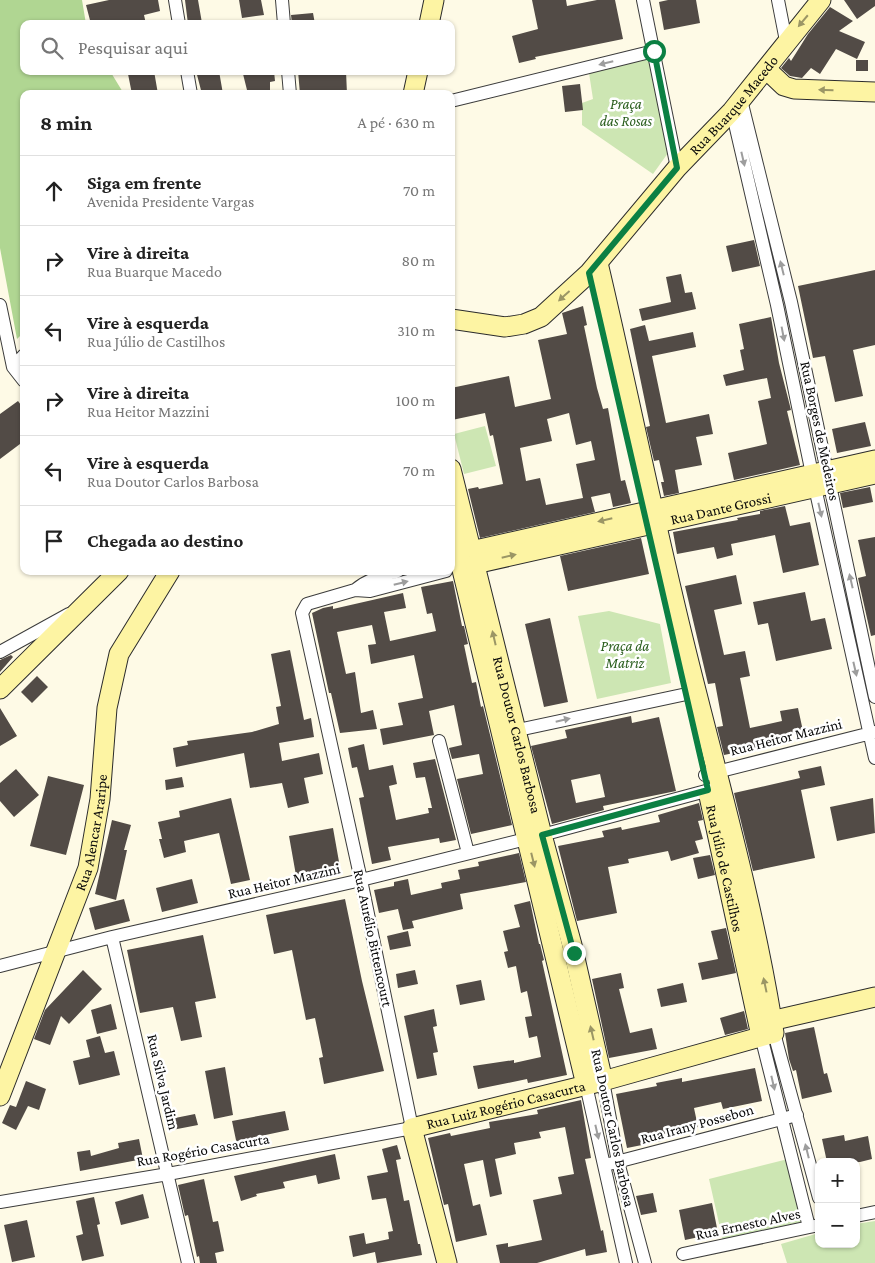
<!DOCTYPE html>
<html lang="pt">
<head>
<meta charset="utf-8">
<style>
	:root { --surface:#fff; --page:#f6f6f6; --text:#222; --muted:#767676; --line:#e0e0e0 }
	body { margin:0; font-family:"Crimson Pro",serif; background:var(--page); color:var(--text) }
	.controls { position:absolute; right:15px; bottom:15px; display:grid; overflow:hidden; border-radius:10px; box-shadow:0 1px 4px #0004 }
	.controls button { width:45px; height:45px; display:grid; place-items:center; padding:0; border:0; border-bottom:1px solid var(--line); background:var(--surface); color:var(--text); font:25px sans-serif }
	.stop { position:absolute; width:15px; height:15px; margin:-11px; border:4px solid #0b8043; border-radius:50%; background:#fff }
	.stop.end { background:#0b8043; border-color:#fff; box-shadow:0 1px 5px #0008 }
	.list { margin:0; padding:0; list-style:none }
	h2 { display:flex; justify-content:space-between; align-items:center; height:65px; margin:0; padding:0 20px; font-size:21px }
	h2 small { font-size:16px; font-weight:400; color:var(--muted) }
	.list li { display:grid; grid-template-columns:32px 1fr auto; gap:15px; align-items:center; box-sizing:border-box; height:70px; padding:0 20px; border-top:1px solid var(--line) }
	.list b { display:block; font-size:19px; white-space:nowrap }
	.list p { margin:0; font-size:16px; white-space:nowrap; color:var(--muted) }
	.list em { font-size:16px; font-style:normal; color:var(--muted) }
	.icon { flex:none; width:28px; height:28px; fill:none; stroke:currentColor; stroke-width:2; stroke-linecap:round; stroke-linejoin:round }
	.map { position:relative; flex:none; width:875px; height:1263px; overflow:hidden }
	.search { position:absolute; background:var(--surface); box-shadow:0 1px 4px #0004; left:20px; top:20px; width:435px; height:55px; display:flex; align-items:center; gap:12px; box-sizing:border-box; padding:0 18px; border-radius:10px; color:var(--muted); font-size:19px }
	.panel { position:absolute; background:var(--surface); box-shadow:0 1px 4px #0004; left:20px; top:90px; width:435px; height:485px; border-radius:10px }
	.map>svg:first-child { display:block }
	.green { fill:#cde6b3 }
	.forest { fill:#b0d692 }
	.building { fill:#524b46; fill-rule:evenodd }
	.lines { fill:none; stroke-linecap:round; stroke-linejoin:round }
	.street-casing { stroke:#3c3c3c; stroke-width:14 }
	.secondary-casing { stroke:#2b2b2b; stroke-width:21 }
	.street { stroke:#fff; stroke-width:12 }
	.secondary { stroke:#fdf4a3; stroke-width:19 }
	.oneway { fill:#9b9665 }
	.oneway2 { fill:#9d9d9d }
	.route { stroke:#0b8043; stroke-width:6 }
	.labels { text-anchor:middle; stroke-width:5; stroke-linejoin:round; paint-order:stroke }
	.park-label { font-size:15px; font-style:italic; fill:#2a5e1d; stroke:#fff }
	.street-label { font-size:15px; fill:#090909; stroke:#fff }
</style>
</head>
<body>
<div class="map">
<svg width="875" height="1263" viewBox="0 0 875 1263">
	<rect width="100%" height="100%" fill="#fefae6"/>
	<path class="green" d="M651,57L668,153L653,174L582,125V103L593,99L589,73Z
		M485,426L496,466L464,474L454,434Z
		M609,611L660,624L671,683L597,699L578,616Z
		M788,1159L803,1222L723,1241L709,1179Z
		M875,1221V1263H787L781,1244L819,1233V1244H856V1224Z"/>
	<path class="forest" d="M0,0H82L86,24H24V71H110L124,94H24V332L17,339L0,248Z"/>
	<path class="building" d="M109,0H158L160,11L144,15L146,24H91L86,5Z
		M185,0H198L202,23L188,24Z
		M239,0H261L264,15L242,18Z
		M532,0H566L567,6L597,0H615L623,39L535,57L536,59L519,63L512,36L538,29Z
		M668,0H696L700,23L664,30L659,2Z
		M844,0H875V6L857,19Z
		M830,7L853,21L839,31L865,42L857,59L836,49L820,74L811,68L802,78L790,76L781,68L789,58L791,61L808,34Z
		M313,13L315,24H292L291,15Z
		M856,60H868V71H856Z
		M143,71H154L158,94H132L128,74Z
		M196,71H219L223,94H202Z
		M259,71H274L275,81L270,82V94H248L243,74Z
		M298,71H346L347,94H300Z
		M580,84L583,110L565,112L562,86Z
		M754,240L760,266L732,272L726,246Z
		M875,270V345L853,350L863,396L835,402L825,356L813,358L798,286Z
		M681,274L685,293L692,292L696,309L642,321L639,309L671,302L666,277Z
		M583,306L587,325L584,326L597,388L603,409L608,408L621,481L625,480L631,503L613,507L610,493L591,497L595,512L480,538L468,489L478,487L479,489L503,484L493,435L490,436L485,413L452,420L451,388L509,376L515,407L551,399L538,340L567,334L562,313ZM569,413L576,445L591,441L595,460L576,464L583,498L546,505L540,478L526,481L520,448L552,441L547,419Z
		M771,317L779,363L791,410L787,411L800,465L734,480L728,453L767,444L758,401L771,398L767,378L726,386L723,375L744,370L740,350L744,349L739,324Z
		M645,325L649,341L693,332L696,347L652,356L666,423L709,414L713,434L696,437L702,465L675,470L679,493L664,496L661,482H664L659,460L654,461L646,427L650,426L630,329Z
		M18,401L24,409V441L0,459V414Z
		M865,422L871,446L837,453L832,429Z
		M870,487L873,502L843,508L840,493Z
		M785,506L790,526L810,522L819,565L783,573L775,535L731,544L733,555L717,559L714,547L677,554L673,532L738,520L737,518L760,514V511Z
		M875,537V635L871,636L858,578L866,576L858,540Z
		M641,538L649,574L568,591L560,556Z
		M736,575L742,604L714,610L724,655L745,651L750,676L740,678L750,728L782,721L780,711L798,708L803,731L776,737L777,744L724,755L717,727L723,726L715,683L708,684L685,586Z
		M453,581L462,626H464L468,644L464,645L472,683L476,682L481,707L483,706L512,825L471,834L457,779L483,774L479,754L452,759L449,748L462,745L454,705L429,711L434,735L383,745L380,729L403,725L398,703L423,698L414,655L371,664L368,645L376,644L372,625L337,632L346,674L355,672L361,713L373,710L377,729L340,733L331,693H329L312,613L323,608L333,606V609L403,593L406,608L384,612L390,641L436,631L432,613L427,614L421,587Z
		M805,592L811,621L825,618L832,649L776,661L768,623L758,625L753,602Z
		M550,618L568,702L544,707L525,624Z
		M290,650L304,720L311,718L314,737L279,743L282,761L319,753L323,774L304,778L309,803L288,808L282,783L250,788L244,753L176,767L173,748L188,745L187,741L252,732L279,724L276,707L281,706L271,654Z
		M11,655L13,657L0,672V660Z
		M37,676L48,687L32,703L21,692Z
		M0,708L17,736L0,746Z
		M631,716L632,723L659,717L676,791L603,806L604,810L552,824L531,746L567,738L565,730ZM600,774L605,797L576,803L571,780Z
		M364,744L369,770L393,765L397,784L389,786L396,820L429,813L428,808H432L425,777L416,778L413,763L435,759L456,840L440,843L439,838L388,847L391,860L372,864L359,798L364,797L357,767L352,768L348,748Z
		M821,766L825,785L801,790L815,858L753,871L734,793L800,778L798,771Z
		M16,769L39,795L14,817L0,801V783Z
		M48,776L84,785L66,855L30,846Z
		M182,777L184,787L166,790L165,780Z
		M231,798L250,880L231,884L219,833L184,841L186,852L164,858L159,839H162L158,822L180,817L179,811Z
		M873,798L875,833L837,841L830,807Z
		M699,803L703,820L698,821L703,839L695,841L699,853L671,861L668,851L628,859L629,863L608,867L617,913L577,921L558,846L604,837L602,831L621,827L622,830L660,822L658,815Z
		M112,820L131,825L124,850H127L116,900L95,894Z
		M333,828L341,873L297,881L289,836Z
		M519,853L526,882L460,894L463,909L412,921L414,928L403,930L398,909L379,913L374,890L394,886V882L408,879L411,895L442,888L441,883L460,879L458,870L479,866L478,862Z
		M710,855L715,875L698,879L693,858Z
		M192,879L198,903L162,912L156,888Z
		M124,899L130,921L95,930L89,908Z
		M345,899L362,981L384,1071L324,1084L319,1058L323,1057L315,1018L306,1020L292,950L274,954L266,915Z
		M530,901L539,944H540L544,960L542,961L567,1075L528,1083L527,1079L478,1089L473,1066L514,1060V1063L541,1057L537,1036L529,1038L525,1017L532,1016L527,991L521,993L516,966L508,968L504,952L508,951L503,931L520,927L514,905Z
		M726,928L736,973L702,980L698,963L718,959L711,931Z
		M408,931L411,946L390,950L387,936Z
		M203,935L216,998L195,1002L202,1037L181,1041L173,1007L140,1013L127,950Z
		M83,970L102,989L69,1024L61,1016L50,1045L34,1039L45,1010Z
		M415,970L418,984L398,988L396,974Z
		M621,973L624,988L619,989L630,1033L652,1028L657,1049L609,1058L592,979Z
		M481,980L485,1000L460,1005L456,985Z
		M683,983L687,1002L661,1007L657,989Z
		M111,1004L117,1029L97,1034L91,1010Z
		M434,1009L437,1026L433,1027L438,1052L433,1053L437,1075L417,1079L404,1016Z
		M744,1011L748,1029L725,1035L720,1018Z
		M814,1027L824,1074L827,1073L832,1092L802,1099L796,1070L793,1071L789,1059L785,1033Z
		M100,1036L105,1053L114,1051L120,1075L79,1085L73,1061L90,1057L86,1040Z
		M225,1067L233,1115L214,1119L205,1071Z
		M755,1068L762,1101L723,1109L721,1102L694,1108L698,1127L660,1135L662,1141L627,1148L616,1094L657,1086L656,1083L682,1078V1082Z
		M26,1081L46,1089L39,1110L28,1106L16,1130L2,1123L10,1105L16,1107Z
		M581,1100L591,1158L585,1159L601,1231L603,1230L607,1252L586,1256L585,1249L537,1263H500L496,1245L508,1243V1247L542,1240L533,1200L562,1194L558,1177L574,1174L565,1127L539,1132L541,1138L514,1143L516,1154L495,1159L502,1194L490,1197L483,1160L464,1164L473,1206L480,1204L487,1235L456,1242L448,1204L444,1205L428,1138L450,1133L451,1136L490,1128L489,1122L538,1114L537,1110Z
		M285,1111L289,1130L256,1137L257,1141L237,1145L232,1121Z
		M195,1114L198,1125L172,1130L170,1119Z
		M844,1135L845,1141L868,1136L872,1159L860,1162H827L822,1139Z
		M139,1139L143,1159L80,1171L77,1152L90,1150L91,1156L119,1148L118,1143Z
		M397,1145L401,1159L396,1160L404,1201L409,1200L418,1244H420L422,1255L377,1263L375,1252L353,1257L349,1236L364,1233L366,1244L389,1239L388,1232L393,1231L386,1198L372,1200L367,1176L388,1172L382,1149Z
		M335,1154L340,1179L318,1184L316,1175L283,1182L285,1188L256,1194L257,1196L241,1201L234,1176Z
		M204,1179L213,1222L218,1221L224,1251L215,1253L217,1263H200L199,1256L197,1257L188,1215L185,1216L178,1185Z
		M653,1193L657,1212L641,1215L636,1196Z
		M143,1194L149,1218L121,1225L115,1202Z
		M94,1197L100,1224L97,1225L104,1256L82,1261L76,1236L83,1234L76,1201Z
		M712,1203L718,1233L685,1240L679,1210Z
		M27,1220L35,1257L12,1262L4,1225Z"/>
	<g class="lines">
		<defs>
			<path id="street" d="M175,0L179,24
				M282,0L284,24
				M643,0L677,168
				M778,0L786,41
				M187,71L191,94
				M288,71L290,94
				M741,100L791,302L875,697
				M451,101L654,51
				M732,111L777,305L812,474L875,758
				M0,305L13,367L24,381
				M13,367L24,355
				M355,590C368,579 382,576 398,571
				M0,652L69,614
				M509,732L696,692
				M439,741L468,853
				M705,775L875,732
				M112,937L188,1263
				M0,966L112,937L361,880L542,835L717,788
				M774,1033L819,1198
				M761,1036L809,1227
				M603,1081L618,1162L645,1263
				M586,1085L626,1263
				M605,1165L797,1115
				M0,1202L168,1174L412,1128L361,880L302,613L307,604L355,590L370,591L446,571
				M856,1216L875,1212
				M683,1254L819,1225"/>
			<g id="secondary">
				<path d="M429,24L434,0"/>
				<path d="M767,70L784,86L794,89L875,92"/>
				<path d="M413,94L418,71"/>
				<path id="s1" d="M451,319L505,327L524,324L541,317L589,273L677,168L732,111L821,0"/>
				<path id="s2" d="M451,469L542,835L572,945L603,1081"/>
				<path d="M451,524L586,1085"/>
				<path d="M462,553L875,460"/>
				<path id="s3" d="M475,564L875,474"/>
				<path d="M0,689L119,571"/>
				<path id="s4" d="M709,796L761,1036"/>
				<path d="M762,1023L875,997"/>
				<path id="s5" d="M0,1096L88,868L100,799L107,708L119,654L170,571"/>
				<path id="s6" d="M447,1263L412,1128L603,1081L774,1033C753,898 714,766 682,634C652,511 627,386 598,263"/>
			</g>
		</defs>
		<use href="#street" class="street-casing"/>
		<use href="#secondary" class="secondary-casing"/>
		<use href="#street" class="street"/>
		<use href="#secondary" class="secondary"/>
	</g>
	<defs><path id="oneway-solid" d="M-6-.8H1V-3.2L6.5 0L1 3.2V.8H-6Z" transform="scale(1.25)"/></defs>
	<g class="oneway">
		<use href="#oneway-solid" transform="translate(803 21) rotate(130)"/>
		<use href="#oneway-solid" transform="translate(826 90) rotate(-178)"/>
		<use href="#oneway-solid" transform="translate(564 296) rotate(138)"/>
		<use href="#oneway-solid" transform="translate(605 520) rotate(167)"/>
		<use href="#oneway-solid" transform="translate(509 556) rotate(-13)"/>
		<use href="#oneway-solid" transform="translate(494 638) rotate(-103)"/>
		<use href="#oneway-solid" transform="translate(533 860) rotate(76)"/>
		<use href="#oneway-solid" transform="translate(765 985) rotate(-102)"/>
		<use href="#oneway-solid" transform="translate(592 1033) rotate(-103)"/>
	</g>
	<g class="oneway2">
		<use href="#oneway-solid" transform="translate(606 63) rotate(166)"/>
		<use href="#oneway-solid" transform="translate(743 159) rotate(77)"/>
		<use href="#oneway-solid" transform="translate(782 268) rotate(-104)"/>
		<use href="#oneway-solid" transform="translate(783 334) rotate(79)"/>
		<use href="#oneway-solid" transform="translate(820 510) rotate(77)"/>
		<use href="#oneway-solid" transform="translate(851 581) rotate(-103)"/>
		<use href="#oneway-solid" transform="translate(401 583) rotate(-14)"/>
		<use href="#oneway-solid" transform="translate(855 669) rotate(77)"/>
		<use href="#oneway-solid" transform="translate(563 720) rotate(-13)"/>
		<use href="#oneway-solid" transform="translate(773 1083) rotate(77)"/>
		<use href="#oneway-solid" transform="translate(597 1132) rotate(77)"/>
		<use href="#oneway-solid" transform="translate(807 1151) rotate(-104)"/>
	</g>
	<g class="lines">
		<path class="route" d="M574,953L542,835L708,790L589,273L677,168L654,51"/>
	</g>
	<g class="labels">
		<g class="park-label">
			<text x="626" y="109">Praça<tspan x="626" dy="17">das Rosas</tspan></text>
			<text x="625" y="651">Praça da<tspan x="625" dy="17">Matriz</tspan></text>
		</g>
		<g class="street-label">
			<text dy="5" stroke="none"><textPath href="#s1" startOffset="379">Rua Buarque Macedo</textPath></text>
			<text transform="translate(820 431) rotate(78)" y="5">Rua Borges de Medeiros</text>
			<text dy="5" stroke="none"><textPath href="#s3" startOffset="252">Rua Dante Grossi</textPath></text>
			<text dy="5" stroke="none"><textPath href="#s2" startOffset="274">Rua Doutor Carlos Barbosa</textPath></text>
			<text transform="translate(786 737) rotate(-14)" y="5">Rua Heitor Mazzini</text>
			<text dy="5" stroke="none"><textPath href="#s5" startOffset="280">Rua Alencar Araripe</textPath></text>
			<text dy="5" stroke="none"><textPath href="#s4" startOffset="74">Rua Júlio de Castilhos</textPath></text>
			<text transform="translate(284 881) rotate(-13)" y="5">Rua Heitor Mazzini</text>
			<text transform="translate(373 938) rotate(78)" y="5">Rua Aurélio Bittencourt</text>
			<text transform="translate(163 1082) rotate(77)" y="5">Rua Silva Jardim</text>
			<text dy="5" stroke="none"><textPath href="#s6" startOffset="236">Rua Luiz Rogério Casacurta</textPath></text>
			<text transform="translate(697 1124) rotate(-15)" y="5">Rua Irany Possebon</text>
			<text transform="translate(613 1128) rotate(78)" y="5">Rua Doutor Carlos Barbosa</text>
			<text transform="translate(203 1150) rotate(-10)" y="5">Rua Rogério Casacurta</text>
			<text transform="translate(748 1224) rotate(-12)" y="5">Rua Ernesto Alves</text>
		</g>
	</g>
</svg>
<div class="controls">
<button>+</button>
<button>−</button>
</div>
<div class="stop" style="left:654px;top:51px"></div>
<div class="stop end" style="left:574px;top:953px"></div>
<div class="search"><svg class="icon" aria-label="search" viewBox="0 0 24 24"><circle cx="10" cy="10" r="6"/><path d="M15 15l6 6"/></svg>Pesquisar aqui</div>
<section class="panel">
<h2>8 min<small>A pé · 630 m</small></h2>
<ul class="list">
<li><svg class="icon" aria-label="ahead" viewBox="0 0 24 24"><path d="M12 20V5M6 11l6-6 6 6"/></svg><div><b>Siga em frente</b><p>Avenida Presidente Vargas</p></div><em>70 m</em></li>
<li><svg class="icon" aria-label="right" viewBox="0 0 24 24"><path d="M7 20v-9h11M14 6l5 5-5 5"/></svg><div><b>Vire à direita</b><p>Rua Buarque Macedo</p></div><em>80 m</em></li>
<li><svg class="icon" aria-label="left" viewBox="0 0 24 24"><path d="M17 20v-9H6M10 6l-5 5 5 5"/></svg><div><b>Vire à esquerda</b><p>Rua Júlio de Castilhos</p></div><em>310 m</em></li>
<li><svg class="icon" aria-label="right" viewBox="0 0 24 24"><path d="M7 20v-9h11M14 6l5 5-5 5"/></svg><div><b>Vire à direita</b><p>Rua Heitor Mazzini</p></div><em>100 m</em></li>
<li><svg class="icon" aria-label="left" viewBox="0 0 24 24"><path d="M17 20v-9H6M10 6l-5 5 5 5"/></svg><div><b>Vire à esquerda</b><p>Rua Doutor Carlos Barbosa</p></div><em>70 m</em></li>
<li><svg class="icon" aria-label="arrive" viewBox="0 0 24 24"><path d="M6 21V4h12l-3 4 3 4H6"/></svg><div><b>Chegada ao destino</b></div></li>
</ul>
</section>
</div>
</body>
</html>
